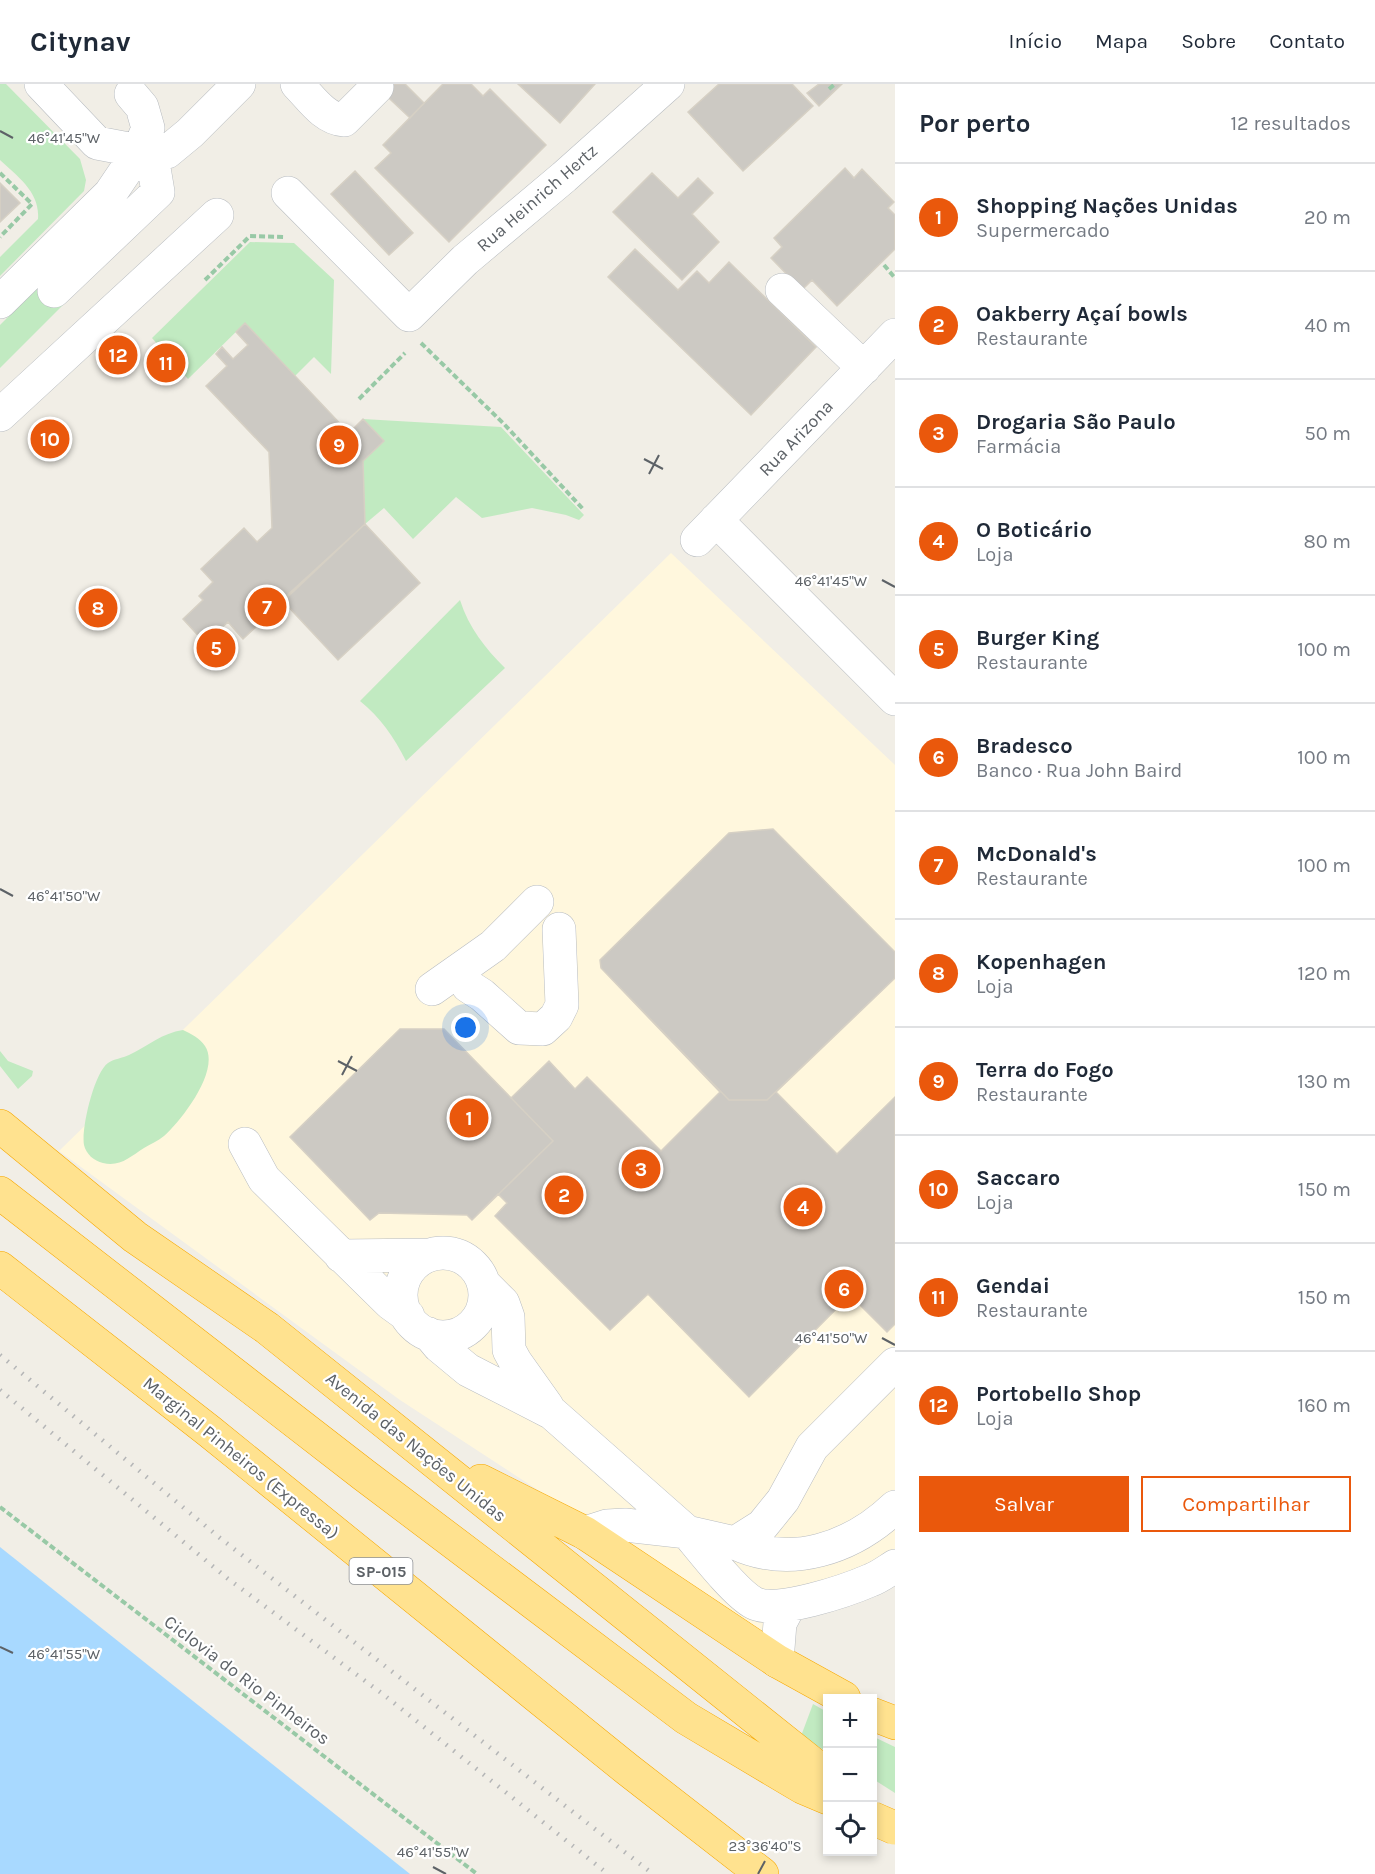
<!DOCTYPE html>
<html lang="pt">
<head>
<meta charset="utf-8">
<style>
	:root { --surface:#fff; --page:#f6f6f7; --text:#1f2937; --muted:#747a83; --line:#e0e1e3; --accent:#ea580c }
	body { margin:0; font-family:Karla,sans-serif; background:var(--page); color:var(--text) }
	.controls { position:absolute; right:18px; bottom:18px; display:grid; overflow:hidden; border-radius:0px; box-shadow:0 3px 9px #0003 }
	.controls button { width:54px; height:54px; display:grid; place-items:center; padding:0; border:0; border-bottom:2px solid var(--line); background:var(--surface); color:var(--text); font:30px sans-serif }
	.you { position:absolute; left:466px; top:944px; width:21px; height:21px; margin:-15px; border:4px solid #fff; border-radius:50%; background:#1a73e8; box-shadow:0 0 0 9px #1a73e833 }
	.badge { display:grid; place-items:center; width:39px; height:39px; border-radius:50%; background:var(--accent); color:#fff; font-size:20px; font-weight:700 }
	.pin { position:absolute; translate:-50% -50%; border:3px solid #fff; box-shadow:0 2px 6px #0006 }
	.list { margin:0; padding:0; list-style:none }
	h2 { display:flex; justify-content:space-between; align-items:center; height:78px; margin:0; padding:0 24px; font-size:26px }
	h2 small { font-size:20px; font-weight:400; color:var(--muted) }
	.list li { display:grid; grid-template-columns:39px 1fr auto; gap:18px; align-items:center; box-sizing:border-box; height:108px; padding:0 24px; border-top:2px solid var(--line) }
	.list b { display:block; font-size:22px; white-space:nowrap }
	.list p { margin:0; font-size:20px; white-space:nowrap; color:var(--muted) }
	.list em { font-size:20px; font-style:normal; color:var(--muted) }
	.actions { display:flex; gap:12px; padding:18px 24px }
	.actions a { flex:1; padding:14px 0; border:2px solid var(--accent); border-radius:0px; text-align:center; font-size:21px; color:var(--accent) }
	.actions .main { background:var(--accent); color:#fff }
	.icon { flex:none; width:33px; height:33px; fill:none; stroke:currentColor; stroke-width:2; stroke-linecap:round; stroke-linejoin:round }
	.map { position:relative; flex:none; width:895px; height:1790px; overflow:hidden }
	header { display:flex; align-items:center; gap:36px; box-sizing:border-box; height:84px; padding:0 30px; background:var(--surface); border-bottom:2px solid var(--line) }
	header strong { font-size:28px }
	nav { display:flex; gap:33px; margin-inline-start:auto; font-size:21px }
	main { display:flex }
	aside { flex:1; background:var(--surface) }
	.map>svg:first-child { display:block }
	.commercial { fill:#fff7dd }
	.green { fill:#c1eac1 }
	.water { fill:#a8d9ff }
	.building { fill:#ccc9c3; stroke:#d6d0c4; stroke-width:1.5 }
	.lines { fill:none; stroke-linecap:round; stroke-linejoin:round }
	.minor-casing { stroke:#b8bcc0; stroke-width:34 }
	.highway-casing { stroke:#f7a800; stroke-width:34 }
	.path { stroke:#98c9a6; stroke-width:4; stroke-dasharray:6 3; stroke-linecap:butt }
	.minor { stroke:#fff; stroke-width:33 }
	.highway { stroke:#ffe28f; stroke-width:33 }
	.rail { stroke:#b5b6b7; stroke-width:4.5; stroke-dasharray:1.5 8; stroke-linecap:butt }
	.highway-bridge-casing { stroke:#f7a800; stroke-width:34; stroke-linecap:butt }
	.highway-bridge { stroke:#ffe28f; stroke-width:33 }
	.ticks { fill:none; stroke:#5d6267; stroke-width:2 }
	.labels { text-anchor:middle; stroke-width:4.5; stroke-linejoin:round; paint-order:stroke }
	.shield { fill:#fff; stroke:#8e9195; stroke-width:1.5 }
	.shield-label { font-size:16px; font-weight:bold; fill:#5d6267 }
	.street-label { font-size:18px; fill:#5d6267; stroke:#fff }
	.ticks-label { font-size:15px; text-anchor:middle; fill:#5d6267; stroke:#fff; stroke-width:4.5; stroke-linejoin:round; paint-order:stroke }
</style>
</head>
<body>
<header>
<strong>Citynav</strong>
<nav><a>Início</a><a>Mapa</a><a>Sobre</a><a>Contato</a></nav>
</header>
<main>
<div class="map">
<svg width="895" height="1790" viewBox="0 0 895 1790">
	<rect width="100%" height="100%" fill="#f1eee6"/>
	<path class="commercial" d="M671,469L895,681V1482L815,1514L778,1557L702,1513L400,1316L59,1067Z"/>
	<path class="green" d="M0,0H6L80,75L86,96L84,107L0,192V173L38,135C40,108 18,93 0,76Z
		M250,158L294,159L334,196L331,290L314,273L295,292L245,239L188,295L152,254Z
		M42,199L63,221L0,284V241Z
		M363,335L501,343L584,431L579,436L566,431L532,424L482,434L456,413L413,455L384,424L365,440L363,377L384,357Z
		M460,516C469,544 485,564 505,584L406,677C394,653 380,633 360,617Z
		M183,946C191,950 200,954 205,962C221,986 181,1037 164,1052C158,1057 150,1060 144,1064C130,1073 120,1083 103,1079C94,1077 86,1070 84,1061C81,1045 94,989 108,979C113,975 123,974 129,971C148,962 162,949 183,946Z
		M0,967L8,977L33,987L32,992L18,1005L0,982Z
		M813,1620L827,1628V1668L801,1652Z
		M872,1652L895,1663V1709L873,1695Z"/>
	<path class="water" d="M0,1463L410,1790H0Z"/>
	<path class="building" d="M374,0H405L424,19L410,34Z
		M443,0H471L483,12L490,5L546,61L449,158L375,84L391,69L383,61Z
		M518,0H595L560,39Z
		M719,0H792L813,22L743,87L688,28Z
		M819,0H842L819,22L807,9Z
		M845,84L854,94L862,85L894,118L888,124L895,131V165L837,222L812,196L802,206L771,174L782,163L774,154Z
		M355,87L413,149L389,171L331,110Z
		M652,89L678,114L698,94L713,109L692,130L719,158L682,196L613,128Z
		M0,99L20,119L0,138Z
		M635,165L678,206L697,187L709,199L729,178L816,263L751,331L608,193Z
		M245,239L349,349L363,335L384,357L363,377L365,440L243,555L228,538L205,559L183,535L203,516L199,512L213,498L201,485L244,444L257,458L272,444L269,368L206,302L227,282L216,270L222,263L233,275L248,261L236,248Z
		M365,440L420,499L338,576L282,516Z
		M773,745L895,868V894L767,1016H729L601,884L600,876L729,749Z
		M773,745L895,868V894L776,1008L837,1070L895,1013V1240L887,1248L850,1211L749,1313L648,1210L610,1246L495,1132L507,1119L498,1110L472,1136L467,1131L379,1129L370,1136L290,1053L400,945H444L511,1014L549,977L575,1005L587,993L661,1067L720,1008L601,884L600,876L729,749Z
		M400,945H444L553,1057L472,1136L467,1131L379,1129L370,1136L290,1053Z"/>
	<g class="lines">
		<defs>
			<path id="minor" d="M41,0L97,59L139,67L167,68L190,49L239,0
				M297,0C310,13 324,35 344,36L377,3
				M288,109L409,231L465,176L564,93L668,0
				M782,206L864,284
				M54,207L158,108L154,84L139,67
				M0,218L110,110L139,67L148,44L142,23L131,10
				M0,331L217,131
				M716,436L895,615
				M697,456L895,251
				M468,902L482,911L519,944L543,945L556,933L562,921L559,845
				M432,905L493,862L537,818
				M245,1060L264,1095L390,1219L408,1232
				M401 1211a42 42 0 1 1 84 0a42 42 0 1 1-84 0Z
				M341,1172L430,1171
				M483,1199L503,1219L508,1233L509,1266L515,1277L547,1322
				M429,1250L439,1262L468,1286L552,1329L687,1448L735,1459L762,1442L783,1416L812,1363L895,1280
				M585,1449L607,1442L625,1441L687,1448C702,1466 735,1509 754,1519C776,1531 848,1506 871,1496C879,1493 887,1487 895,1482
				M735,1459C791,1485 852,1464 895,1423
				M777,1577L780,1539L789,1522"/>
			<path id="highway" d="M0,1042L135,1153L267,1244L828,1692
				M0,1109L364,1391L686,1634L802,1703L828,1714
				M0,1184L209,1347L627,1685L762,1790
				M481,1397L585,1449L777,1577L844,1614
				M872,1630L895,1639"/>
		</defs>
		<use href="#minor" class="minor-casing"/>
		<use href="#highway" class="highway-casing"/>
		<path class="path" d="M829,5L835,0
			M0,89L32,120L0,153
			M884,181L895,194
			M205,196L250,152L286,153
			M421,259L504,340L583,425
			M359,315L405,269
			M0,1423L477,1790"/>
		<use href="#minor" class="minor"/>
		<use href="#highway" class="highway"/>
		<path class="rail" d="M0,1271L220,1454L653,1790
			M0,1306L227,1494L384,1611L608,1790"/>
		<defs>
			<path id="highway-bridge" d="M872,1734L895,1744"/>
		</defs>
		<use href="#highway-bridge" class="highway-bridge-casing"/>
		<use href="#highway-bridge" class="highway-bridge"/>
	</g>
	<path class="ticks" d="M0,47L13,54M644,375L663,385M649,390L659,371M882,496L895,503M0,805L13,812M338,977L357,987M342,991L352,972M882,1254L895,1261M0,1563L13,1569M433,1783L446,1790M758,1790L765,1777"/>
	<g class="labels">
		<rect class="shield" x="349.5" y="1474" width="63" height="26" rx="4.5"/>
		<g class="shield-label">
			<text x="381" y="1493">SP-015</text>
		</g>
		<g class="street-label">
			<text transform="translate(537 114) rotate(-41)" y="6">Rua Heinrich Hertz</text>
			<text transform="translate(796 354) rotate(-46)" y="6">Rua Arizona</text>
			<text transform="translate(416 1363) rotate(39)" y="6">Avenida das Nações Unidas</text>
			<text transform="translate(241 1374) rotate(39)" y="6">Marginal Pinheiros (Expressa)</text>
			<text transform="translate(247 1596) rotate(37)" y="6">Ciclovia do Rio Pinheiros</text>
		</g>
	</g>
	<g class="ticks-label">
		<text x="64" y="59">46°41'45"W</text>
		<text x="831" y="502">46°41'45"W</text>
		<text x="64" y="817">46°41'50"W</text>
		<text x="831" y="1259">46°41'50"W</text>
		<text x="64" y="1575">46°41'55"W</text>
		<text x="765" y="1767">23°36'40"S</text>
		<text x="433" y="1773">46°41'55"W</text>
	</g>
</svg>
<div class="controls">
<button>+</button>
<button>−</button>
<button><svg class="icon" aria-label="locate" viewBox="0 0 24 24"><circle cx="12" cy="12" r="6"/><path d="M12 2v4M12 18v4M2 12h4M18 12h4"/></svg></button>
</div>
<div class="you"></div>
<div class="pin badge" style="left:469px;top:1034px">1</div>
<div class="pin badge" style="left:564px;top:1111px">2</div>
<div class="pin badge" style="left:641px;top:1085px">3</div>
<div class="pin badge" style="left:803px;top:1123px">4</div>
<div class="pin badge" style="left:216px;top:564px">5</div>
<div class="pin badge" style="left:844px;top:1205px">6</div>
<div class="pin badge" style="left:267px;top:523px">7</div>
<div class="pin badge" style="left:98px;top:524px">8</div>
<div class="pin badge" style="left:339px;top:361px">9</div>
<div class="pin badge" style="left:50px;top:355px">10</div>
<div class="pin badge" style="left:166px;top:279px">11</div>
<div class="pin badge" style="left:118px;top:271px">12</div>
</div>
<aside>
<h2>Por perto<small>12 resultados</small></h2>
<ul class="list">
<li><span class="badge">1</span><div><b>Shopping Nações Unidas</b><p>Supermercado</p></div><em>20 m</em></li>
<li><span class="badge">2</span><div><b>Oakberry Açaí bowls</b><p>Restaurante</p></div><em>40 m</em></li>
<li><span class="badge">3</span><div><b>Drogaria São Paulo</b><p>Farmácia</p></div><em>50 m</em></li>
<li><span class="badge">4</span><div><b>O Boticário</b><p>Loja</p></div><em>80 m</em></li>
<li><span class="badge">5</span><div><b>Burger King</b><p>Restaurante</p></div><em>100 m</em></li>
<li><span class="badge">6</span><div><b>Bradesco</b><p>Banco · Rua John Baird</p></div><em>100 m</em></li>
<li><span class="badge">7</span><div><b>McDonald's</b><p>Restaurante</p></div><em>100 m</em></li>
<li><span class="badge">8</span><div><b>Kopenhagen</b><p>Loja</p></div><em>120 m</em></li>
<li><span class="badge">9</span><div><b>Terra do Fogo</b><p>Restaurante</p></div><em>130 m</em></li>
<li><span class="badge">10</span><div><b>Saccaro</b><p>Loja</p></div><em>150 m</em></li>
<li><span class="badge">11</span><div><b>Gendai</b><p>Restaurante</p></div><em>150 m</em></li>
<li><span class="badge">12</span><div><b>Portobello Shop</b><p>Loja</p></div><em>160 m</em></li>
</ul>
<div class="actions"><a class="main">Salvar</a><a>Compartilhar</a></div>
</aside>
</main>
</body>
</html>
